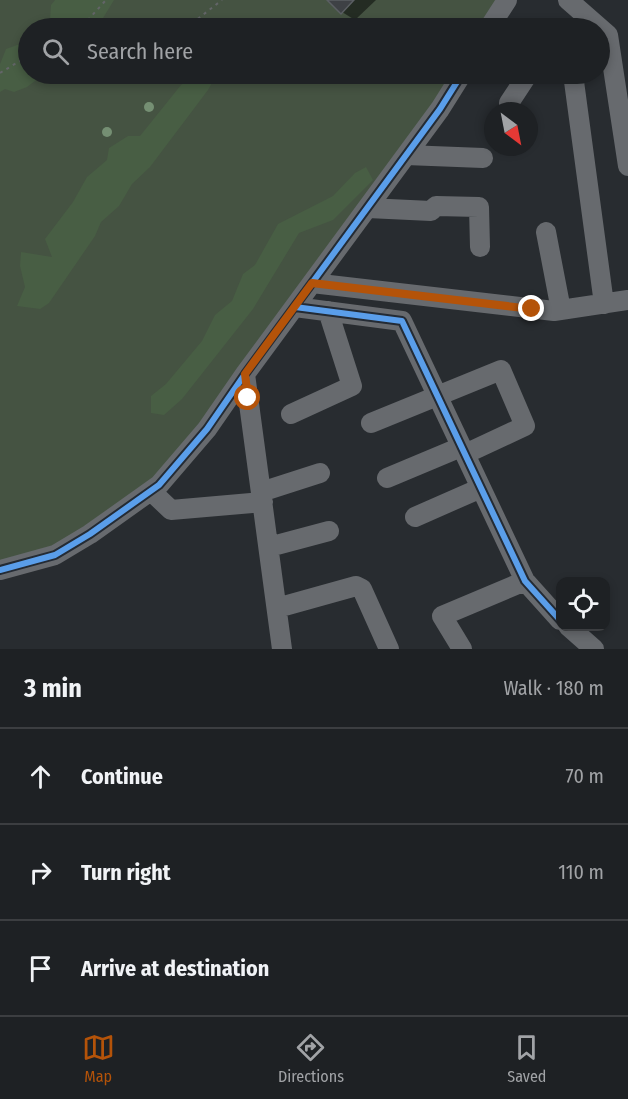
<!DOCTYPE html>
<html lang="en">
<head>
<meta charset="utf-8">
<style>
	:root { --surface:#1e2124; --page:#2b2e31; --text:#f1f3f6; --muted:#a1a3a6; --line:#3c3e41; --accent:#b45309 }
	body { margin:0; font-family:"Fira Sans Condensed",sans-serif; background:var(--page); color:var(--text) }
	.controls { position:absolute; right:18px; bottom:18px; display:grid; overflow:hidden; border-radius:12px; box-shadow:0 3px 9px #0003 }
	.controls button { width:54px; height:54px; display:grid; place-items:center; padding:0; border:0; border-bottom:2px solid var(--line); background:var(--surface); color:var(--text); font:30px sans-serif }
	.compass { position:absolute; left:484px; top:102px; width:54px; height:54px; border-radius:50%; background:var(--surface); box-shadow:0 3px 9px #0003; rotate:148deg }
	.stop { position:absolute; width:18px; height:18px; margin:-14px; border:4px solid #b45309; border-radius:50%; background:#fff }
	.stop.end { background:#b45309; border-color:#fff; box-shadow:0 2px 6px #0008 }
	.list { margin:0; padding:0; list-style:none }
	h2 { display:flex; justify-content:space-between; align-items:center; height:78px; margin:0; padding:0 24px; font-size:26px }
	h2 small { font-size:20px; font-weight:400; color:var(--muted) }
	.list li { display:grid; grid-template-columns:39px 1fr auto; gap:18px; align-items:center; box-sizing:border-box; height:96px; padding:0 24px; border-top:2px solid var(--line) }
	.list b { display:block; font-size:22px; white-space:nowrap }
	.list em { font-size:20px; font-style:normal; color:var(--muted) }
	.icon { flex:none; width:33px; height:33px; fill:none; stroke:currentColor; stroke-width:2; stroke-linecap:round; stroke-linejoin:round }
	.map { position:relative; flex:none; width:628px; height:649px; overflow:hidden }
	.search { position:absolute; background:var(--surface); box-shadow:0 3px 9px #0003; left:18px; right:18px; top:18px; height:66px; display:flex; align-items:center; gap:15px; box-sizing:border-box; padding:0 21px; border-radius:33px; color:var(--muted); font-size:22px }
	.sheet { height:366px; background:var(--surface) }
	nav { display:flex; justify-content:space-around; align-items:center; box-sizing:border-box; height:84px; border-top:2px solid var(--line); background:var(--surface); font-size:16px; color:var(--muted) }
	nav a { display:grid; justify-items:center; gap:3px }
	nav .on { color:var(--accent) }
	.map>svg:first-child { display:block }
	.green { fill:#455342 }
	.forest { fill:#485e44 }
	.shadow { fill:#0007 }
	.building { fill:#3e4145; stroke:#5b5f63; stroke-width:1.5 }
	.lines { fill:none; stroke-linecap:round; stroke-linejoin:round }
	.path { stroke:#636568; stroke-width:2; stroke-dasharray:3 4.5; stroke-linecap:butt }
	.minor { stroke:#676a6e; stroke-width:20 }
	.cycleway-casing { stroke:#242b34; stroke-width:10 }
	.cycleway { stroke:#5a9eea; stroke-width:6 }
	.tree { fill:#758f73 }
	.route { stroke:#b45309; stroke-width:8 }
</style>
</head>
<body>
<div class="map">
<svg width="628" height="649" viewBox="0 0 628 649">
	<rect width="100%" height="100%" fill="#282c30"/>
	<path class="green" d="M0,0H497L479,28H28V74H452L434,104L201,423L154,478L59,544L0,561Z"/>
	<path class="forest" d="M55,0H114L97,28H39L50,20L51,5Z
		M28,41V74H44L27,87L14,92L5,89L0,92V64L6,49Z
		M200,74H217L208,90L150,167L132,184L119,206L101,222L95,236L49,303L40,309L17,306L25,287L20,266L21,252L52,257L45,239L73,202L87,177L107,160L109,148L128,136H140L181,85Z
		M366,167L373,180L333,220L299,233L253,309L182,399L164,415L151,413V396L166,384L202,341L215,315L232,301L243,274L255,265L278,224L333,196L355,173Z"/>
	<path class="shadow" d="M329,0H376L355,20L342,12Z"/>
	<path class="building" d="M327,0H354L341,14Z"/>
	<g class="lines">
		<path class="path" d="M75,28L87,21L106,0
			M186,28L222,0
			M0,73L28,56"/>
		<path class="minor" d="M568,0L608,35L628,166
			M489,28L507,0
			M573,74L604,304
			M509,103L528,74
			M406,155L483,158
			M368,208L431,211L436,206L479,207L480,247
			M546,232L561,310
			M312,283L554,311L628,300
			M295,307L402,321L525,581L560,620
			M245,374L282,649
			M291,414L352,386L328,311
			M371,423L501,370L525,426L465,454
			M387,478L461,447
			M151,491L171,510L263,502
			M261,492L320,473
			M415,517L481,488
			M269,547L329,531
			M0,570L55,555L90,534L159,485L207,429L245,374L440,109L462,74
			M277,608L356,586L362,589L389,649
			M568,626L594,649
			M462,649L442,616L525,581"/>
		<defs>
			<path id="cycleway" d="M295,307L402,321L525,581L560,620
				M0,570L55,555L90,534L159,485L207,429L245,374L440,109L462,74"/>
		</defs>
		<use href="#cycleway" class="cycleway-casing"/>
		<use href="#cycleway" class="cycleway"/>
	</g>
	<g class="tree">
		<circle cx="149" cy="107" r="5"/>
		<circle cx="107" cy="132" r="5"/>
	</g>
	<g class="lines">
		<path class="route" d="M248,398L245,374L312,283L532,309"/>
	</g>
</svg>
<div class="controls">
<button><svg class="icon" aria-label="locate" viewBox="0 0 24 24"><circle cx="12" cy="12" r="6"/><path d="M12 2v4M12 18v4M2 12h4M18 12h4"/></svg></button>
</div>
<svg class="compass" viewBox="-18 -18 36 36"><path d="M0-13l5 13h-10z" fill="#e53935"/><path d="M0 13l5-13h-10z" fill="#a1a3a6"/></svg>
<div class="stop" style="left:248px;top:398px"></div>
<div class="stop end" style="left:532px;top:309px"></div>
<div class="search"><svg class="icon" aria-label="search" viewBox="0 0 24 24"><circle cx="10" cy="10" r="6"/><path d="M15 15l6 6"/></svg>Search here</div>
</div>
<section class="sheet">
<h2>3 min<small>Walk · 180 m</small></h2>
<ul class="list">
<li><svg class="icon" aria-label="ahead" viewBox="0 0 24 24"><path d="M12 20V5M6 11l6-6 6 6"/></svg><div><b>Continue</b></div><em>70 m</em></li>
<li><svg class="icon" aria-label="right" viewBox="0 0 24 24"><path d="M7 20v-9h11M14 6l5 5-5 5"/></svg><div><b>Turn right</b></div><em>110 m</em></li>
<li><svg class="icon" aria-label="arrive" viewBox="0 0 24 24"><path d="M6 21V4h12l-3 4 3 4H6"/></svg><div><b>Arrive at destination</b></div></li>
</ul>
</section>
<nav>
<a class="on"><svg class="icon" aria-label="map" viewBox="0 0 24 24"><path d="M3 6l6-2 6 2 6-2v14l-6 2-6-2-6 2zM9 4v14M15 6v14"/></svg>Map</a>
<a><svg class="icon" aria-label="directions" viewBox="0 0 24 24"><path d="M12 3l9 9-9 9-9-9zM9 14v-3h6M13 9l2 2-2 2"/></svg>Directions</a>
<a><svg class="icon" aria-label="saved" viewBox="0 0 24 24"><path d="M7 4h10v16l-5-4-5 4z"/></svg>Saved</a>
</nav>
</body>
</html>
